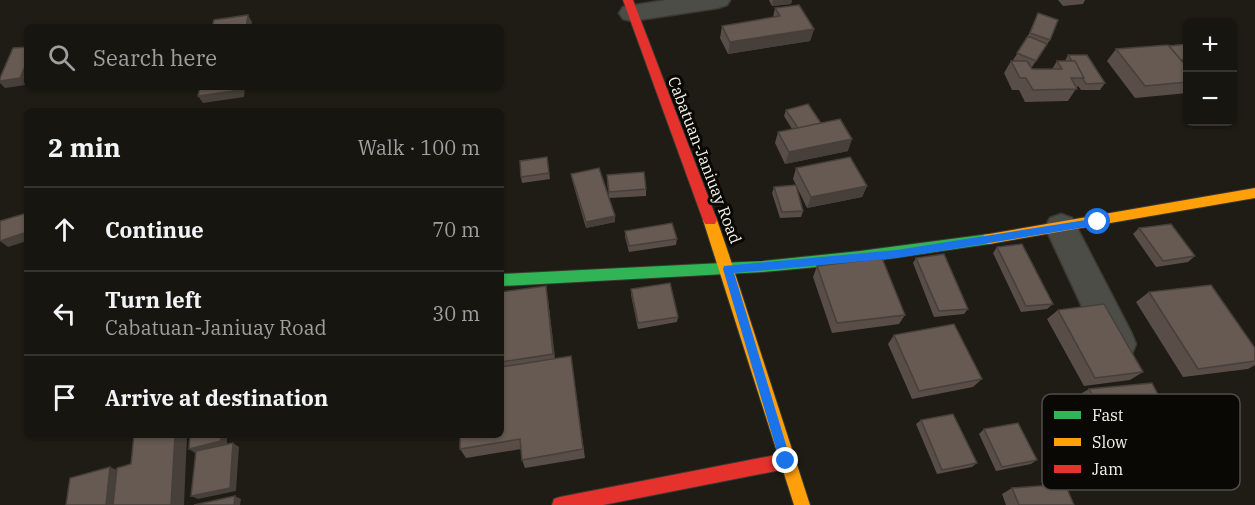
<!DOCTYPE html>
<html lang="en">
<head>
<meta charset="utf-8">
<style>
	:root { --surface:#16150f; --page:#1f1e18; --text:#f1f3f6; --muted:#9e9f9e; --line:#35342f }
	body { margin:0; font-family:"IBM Plex Serif",serif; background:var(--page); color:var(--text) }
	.controls { position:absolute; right:18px; top:18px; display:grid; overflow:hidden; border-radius:9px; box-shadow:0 2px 4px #0004 }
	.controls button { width:54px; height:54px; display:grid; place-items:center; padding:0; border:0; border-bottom:2px solid var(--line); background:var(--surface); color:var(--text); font:30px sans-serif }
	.stop { position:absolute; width:18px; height:18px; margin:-14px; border:4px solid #1a73e8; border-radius:50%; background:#fff }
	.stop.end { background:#1a73e8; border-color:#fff; box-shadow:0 2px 6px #0008 }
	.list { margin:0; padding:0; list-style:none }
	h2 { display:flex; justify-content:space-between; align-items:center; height:78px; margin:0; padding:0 24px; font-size:26px }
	h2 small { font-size:20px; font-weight:400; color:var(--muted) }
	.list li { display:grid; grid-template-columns:39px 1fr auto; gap:18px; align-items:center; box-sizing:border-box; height:84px; padding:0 24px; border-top:2px solid var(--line) }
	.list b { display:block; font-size:22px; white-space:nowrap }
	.list p { margin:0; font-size:20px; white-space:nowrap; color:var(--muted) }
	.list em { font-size:20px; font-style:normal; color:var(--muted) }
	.icon { flex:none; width:33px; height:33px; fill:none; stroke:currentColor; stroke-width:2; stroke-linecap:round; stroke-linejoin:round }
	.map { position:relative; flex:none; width:1255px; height:505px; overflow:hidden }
	.search { position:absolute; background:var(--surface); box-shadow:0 2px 4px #0004; left:24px; top:24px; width:480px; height:66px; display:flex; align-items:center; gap:15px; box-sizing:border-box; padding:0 21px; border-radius:9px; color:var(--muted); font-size:22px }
	.panel { position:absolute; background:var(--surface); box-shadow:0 2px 4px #0004; left:24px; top:108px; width:480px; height:330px; border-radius:9px }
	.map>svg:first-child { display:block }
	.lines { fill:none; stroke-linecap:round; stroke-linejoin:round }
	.street-casing { stroke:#3a3933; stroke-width:3 }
	.fast-casing { stroke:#3a3933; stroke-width:2 }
	.slow-casing { stroke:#3a3933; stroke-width:2 }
	.jam-casing { stroke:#3a3933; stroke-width:2 }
	.street { fill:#4d4d47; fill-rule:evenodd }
	.fast { fill:#30b455; fill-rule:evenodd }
	.slow { fill:#ff9f0a; fill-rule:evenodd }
	.jam { fill:#e5322d; fill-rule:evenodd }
	.wall { fill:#584d47 }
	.shaded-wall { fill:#473f39 }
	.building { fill:#665a52; stroke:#473f39; stroke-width:1.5 }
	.route { fill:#1a73e8 }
	.labels { text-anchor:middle; stroke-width:6; stroke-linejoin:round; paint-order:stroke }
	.street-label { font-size:16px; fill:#f4f3ea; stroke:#090804 }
	.key { fill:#090804; stroke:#504e49; stroke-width:1.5 }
	.key-label { font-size:16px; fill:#f4f3ea }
</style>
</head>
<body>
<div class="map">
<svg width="1255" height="505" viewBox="0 0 1255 505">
	<rect width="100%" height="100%" fill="#1e1c14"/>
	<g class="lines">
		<defs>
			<path id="street" d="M666,0H730L727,5L718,8L632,21L623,19L619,13L623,7Z
				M1061,214L1072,218L1131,332L1136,344L1131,356L1118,360L1105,356L1045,227L1050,218Z"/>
			<path id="fast" d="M989,234L994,235L996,239L994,243L989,244L860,263L763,272L501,286V274L763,261L860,251Z"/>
			<path id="slow" d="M1255,188V198L989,244L984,243L982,239L984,235L989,234Z
				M710,215L715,216L717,220L729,255L810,505H794L703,220L705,216Z"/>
			<path id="jam" d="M623,0H633L717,220L715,224H705L703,220Z
				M786,453L792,455L794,461L792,467L786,469L603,505H552L554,499L560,497Z"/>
		</defs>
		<use href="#street" class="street-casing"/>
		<use href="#fast" class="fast-casing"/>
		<use href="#slow" class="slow-casing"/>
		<use href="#jam" class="jam-casing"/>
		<use href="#street" class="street"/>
		<use href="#fast" class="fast"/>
		<use href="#slow" class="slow"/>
		<use href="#jam" class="jam"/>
	</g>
	<path class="wall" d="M769,0H792L791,4L772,6Z
		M1058,0H1085L1083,4L1063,6Z
		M775,8L814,29L810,41L728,54L720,38L722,26L773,17Z
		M1038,13L1050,40L1032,67H1031L1032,69H1052L1057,61H1065L1068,55L1105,83L1100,90H1081L1078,86L1068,101L1025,102L1019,90H1012L1004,73L1011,61H1015L1013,60L1027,38Z
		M1188,44V66H1186L1188,68V93L1135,98L1107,61L1116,49Z
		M786,110L821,123L848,151L785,164L775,143L778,132L792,129L784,116Z
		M547,157L550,179L522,183L521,177Z
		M796,168L867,186L862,197L807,208L793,179Z
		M571,174L609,197L607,181L646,189V196L609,198L615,216V222L586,228L572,180Z
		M774,187L803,211L801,217L780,218L772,193Z
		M1139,228L1195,256L1188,262L1156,267L1133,234Z
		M625,231L677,239L676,245L629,252L625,237Z
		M997,247L1053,304L1047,309L1021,312L993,253Z
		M916,258L968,309L964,314L934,317L913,263Z
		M817,266L905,315L899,324L832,333L813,277Z
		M631,289L678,317L677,322L638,329L631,295Z
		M501,292L548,299L555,359L571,356L585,458L525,468L522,460L521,449L466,458L460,449L501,435Z
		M1149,292L1255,348V365L1248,369L1183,377L1136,302Z
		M1058,310L1143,372L1130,380L1084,386L1047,319Z
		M894,335L982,379L973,387L912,399L888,344Z
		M1089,389L1167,412L1159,416L1097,421L1082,393Z
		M921,420L977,463L972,467L937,474L916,424Z
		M984,429L1037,460L1031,464L996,471L979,434Z
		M1012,488L1074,505H1006L1002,494Z"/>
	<path class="shaded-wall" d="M773,0H792L791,4L772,6Z
		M248,15L252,22L251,27H246Z
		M814,29L810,41L728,54L730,42Z
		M27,62L26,85L5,88L0,83V81Z
		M240,87H245L244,97L203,103L198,96Z
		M852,139L848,151L785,164L789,152Z
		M867,186L862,197L807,208L811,197Z
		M615,216V222L586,228V222Z
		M27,232V241L8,247L0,241Z
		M546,286L548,299L556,365L553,354Z
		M175,435H187L184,505H171Z
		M221,435H227V445L195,453L189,449Z
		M233,443L239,447L236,491L198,499L191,496Z
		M110,467L124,473L121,505H106Z
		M235,496L241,499L240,505H234Z"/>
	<path class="building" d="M799,5L814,29L730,42L722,26L780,16L775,8Z
		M1038,13L1058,20L1050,40L1030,33Z
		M248,15L246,27H212L214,20Z
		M1028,36L1047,44L1036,61L1017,53Z
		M1188,44V60H1181L1169,46Z
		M1168,45L1188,68V82L1145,86L1116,49Z
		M27,47V62L20,78L0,81V78L13,48Z
		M1068,55H1087L1105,83L1086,84L1083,79L1084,78L1075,61H1072Z
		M1011,61H1027L1032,69H1062L1057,61H1075L1084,78H1071L1077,89L1033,90L1026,78H1020Z
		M200,87H240V90L198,96Z
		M808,104L821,123L798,128L786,110Z
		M840,119L852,139L789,152L778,132Z
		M547,157L549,173L521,177L520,161Z
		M850,157L867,186L811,197L796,168Z
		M599,168L615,216L586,222L571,174Z
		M644,172L646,189L609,192L607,175Z
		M796,185L803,211L782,212L774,187Z
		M27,213V232L0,241V221Z
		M672,223L677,239L629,246L625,231Z
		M1171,224L1195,256L1163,261L1139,228Z
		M1022,244L1053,304L1026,306L997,247Z
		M944,254L968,309L939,311L916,258Z
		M882,258L905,315L837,323L817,266Z
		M670,283L678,317L638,323L631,289Z
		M1211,285L1255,348V361L1198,369L1149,292Z
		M546,286L553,354L501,362V292Z
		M1104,304L1143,372L1095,378L1058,310Z
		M954,324L982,379L919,391L894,335Z
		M571,356L583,449L522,460L520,439L460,449V435H501V367Z
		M1152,383L1167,412L1104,417L1089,389Z
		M953,414L977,463L942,470L921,420Z
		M1018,423L1037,460L1002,467L984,429Z
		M134,435H175L171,505H113L117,468L131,464Z
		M190,435H221V441L189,449Z
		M233,443L230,488L191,496L196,451Z
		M110,467L106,505H66L70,478Z
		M1065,484L1074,505H1019L1012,488Z
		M235,496L234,505H194Z"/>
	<path class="route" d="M1098,218L1103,222L1098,225L897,258L734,273L791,461L790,465H781L723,269L724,266L897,250Z"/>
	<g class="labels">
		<g class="street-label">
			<text transform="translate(705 160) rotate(69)" y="6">Cabatuan-Janiuay Road</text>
		</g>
	</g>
	<rect x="1042" y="394" width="198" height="96" rx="9" class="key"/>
	<rect x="1054" y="411" width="27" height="8" fill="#30b455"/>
	<rect x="1054" y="438" width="27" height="8" fill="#ff9f0a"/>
	<rect x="1054" y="465" width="27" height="8" fill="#e5322d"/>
	<g class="key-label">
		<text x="1092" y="421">Fast</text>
		<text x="1092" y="448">Slow</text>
		<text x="1092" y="475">Jam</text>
	</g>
</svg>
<div class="controls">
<button>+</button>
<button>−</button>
</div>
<div class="stop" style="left:1098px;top:222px"></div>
<div class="stop end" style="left:786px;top:461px"></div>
<div class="search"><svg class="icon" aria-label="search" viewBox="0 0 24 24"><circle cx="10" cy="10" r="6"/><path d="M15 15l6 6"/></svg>Search here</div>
<section class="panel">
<h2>2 min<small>Walk · 100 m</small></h2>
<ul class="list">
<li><svg class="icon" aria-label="ahead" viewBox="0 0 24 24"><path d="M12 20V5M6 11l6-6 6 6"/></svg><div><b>Continue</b></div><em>70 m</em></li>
<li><svg class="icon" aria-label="left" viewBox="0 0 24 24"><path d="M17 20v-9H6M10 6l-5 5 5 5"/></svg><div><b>Turn left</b><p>Cabatuan-Janiuay Road</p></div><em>30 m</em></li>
<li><svg class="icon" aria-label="arrive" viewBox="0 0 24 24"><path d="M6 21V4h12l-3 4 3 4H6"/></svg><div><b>Arrive at destination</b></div></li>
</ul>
</section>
</div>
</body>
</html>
